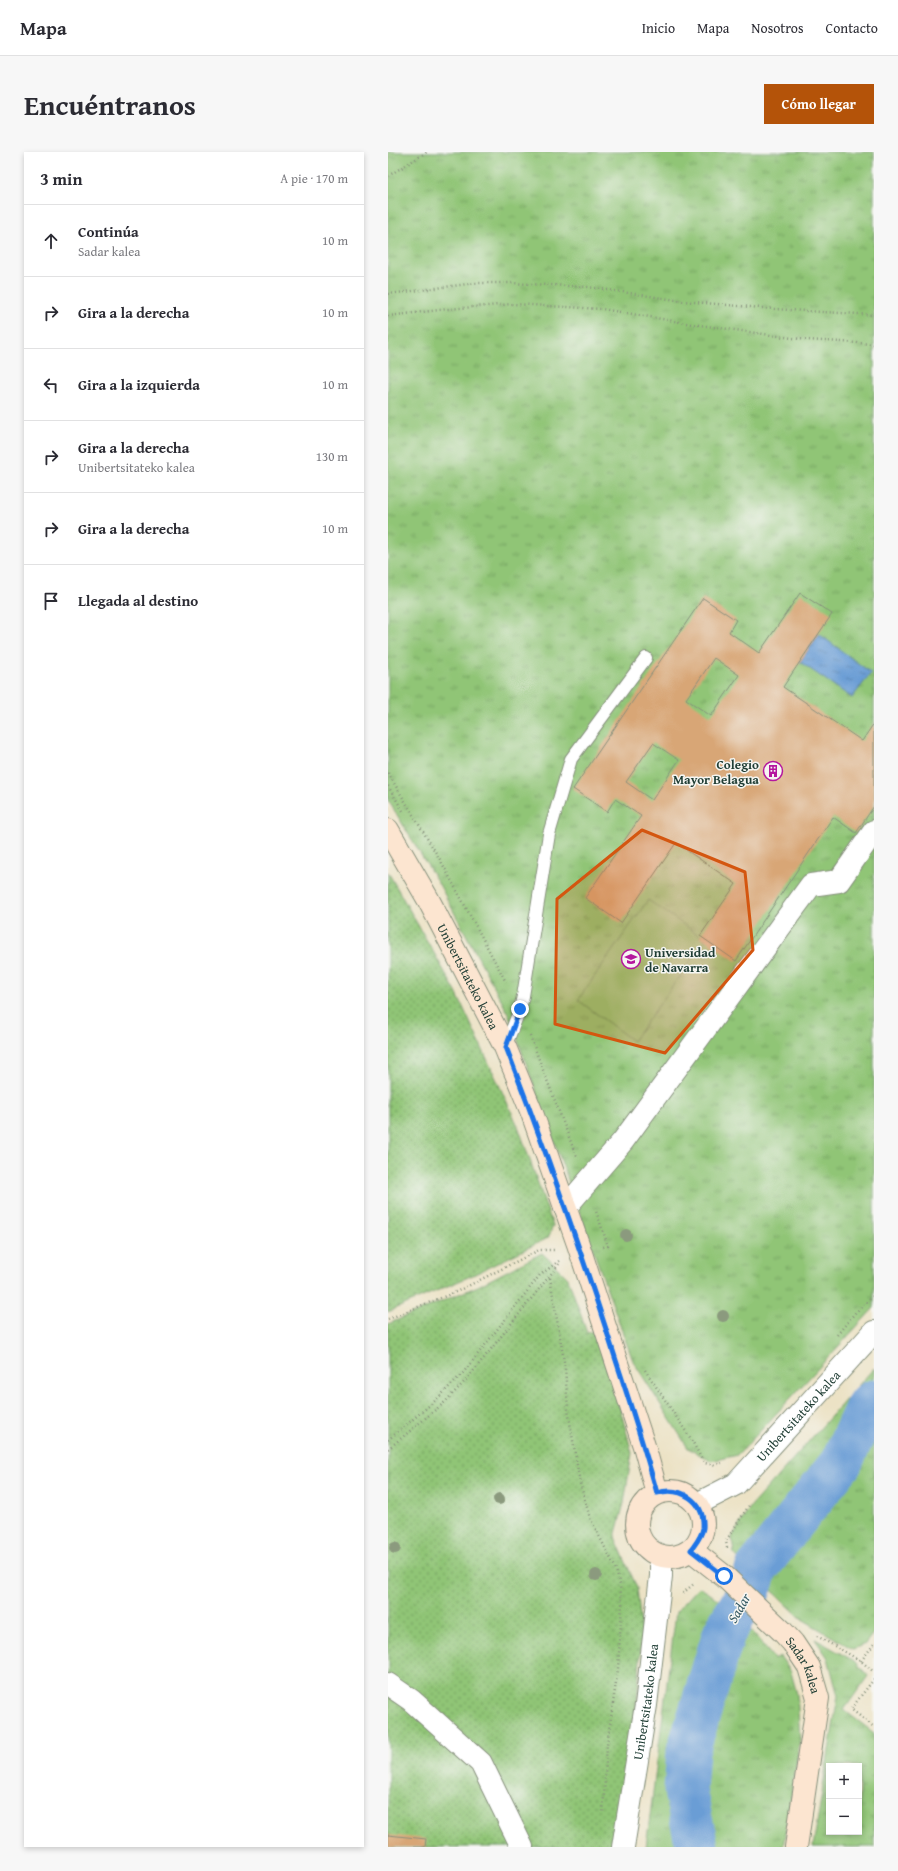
<!DOCTYPE html>
<html lang="es">
<head>
<meta charset="utf-8">
<style>
	:root { --surface:#fff; --page:#f7f7f7; --text:#2b2b33; --muted:#7c7c81; --line:#e1e1e2; --accent:#b45309 }
	body { margin:0; font-family:"Gentium Book Plus",serif; background:var(--page); color:var(--text) }
	.controls { position:absolute; right:12px; bottom:12px; display:grid; overflow:hidden; border-radius:0px; box-shadow:0 2px 6px #0003 }
	.controls button { width:36px; height:36px; display:grid; place-items:center; padding:0; border:0; border-bottom:1px solid var(--line); background:var(--surface); color:var(--text); font:20px sans-serif }
	.stop { position:absolute; width:12px; height:12px; margin:-9px; border:3px solid #1a73e8; border-radius:50%; background:#fff }
	.stop.end { background:#1a73e8; border-color:#fff; box-shadow:0 1px 4px #0008 }
	.list { margin:0; padding:0; list-style:none }
	h2 { display:flex; justify-content:space-between; align-items:center; height:52px; margin:0; padding:0 16px; font-size:17px }
	h2 small { font-size:13px; font-weight:400; color:var(--muted) }
	.list li { display:grid; grid-template-columns:26px 1fr auto; gap:12px; align-items:center; box-sizing:border-box; height:72px; padding:0 16px; border-top:1px solid var(--line) }
	.list b { display:block; font-size:15px; white-space:nowrap }
	.list p { margin:0; font-size:13px; white-space:nowrap; color:var(--muted) }
	.list em { font-size:13px; font-style:normal; color:var(--muted) }
	.icon { flex:none; width:22px; height:22px; fill:none; stroke:currentColor; stroke-width:2; stroke-linecap:round; stroke-linejoin:round }
	.map { position:relative; flex:none; width:486px; height:1695px; overflow:hidden; border-radius:0px }
	header { display:flex; align-items:center; gap:24px; box-sizing:border-box; height:56px; padding:0 20px; background:var(--surface); border-bottom:1px solid var(--line) }
	header strong { font-size:19px }
	nav { display:flex; gap:22px; margin-inline-start:auto; font-size:14px }
	.intro { display:flex; align-items:center; justify-content:space-between; box-sizing:border-box; height:96px; padding:0 24px }
	h1 { margin:0; font-size:28px }
	.button { padding:10px 18px; border-radius:0px; background:var(--accent); color:#fff; font-size:14px; font-weight:700 }
	main { display:flex; gap:24px; padding:0 24px }
	aside { flex:1; background:var(--surface); border-radius:0px; box-shadow:0 2px 6px #0003 }
	.map>svg:first-child { display:block }
	.grass { fill:url(#grass-dots); stroke:#588155 }
	.park { fill:url(#park-tufts); stroke:#588155; fill-rule:evenodd }
	.pitch { fill:#90c576; stroke:#588155 }
	.water { fill:url(#water-ripples); stroke:#446d84 }
	.lines { fill:none; stroke-linecap:round; stroke-linejoin:round }
	.river { stroke:#6a9dd5; stroke-width:43 }
	.building { fill:#d8a676; fill-rule:evenodd }
	.lane-casing { stroke:#86907c; stroke-width:14 }
	.street-casing { stroke:#86907c; stroke-width:24 }
	.secondary-casing { stroke:#86907c; stroke-width:24 }
	.path { stroke:#86907c; stroke-width:2.5; stroke-dasharray:1 3; stroke-linecap:butt }
	.lane { stroke:#fff; stroke-width:12 }
	.street { stroke:#fff; stroke-width:22 }
	.secondary { stroke:#fce5d0; stroke-width:22 }
	.tree { fill:#8b9a7e }
	.route { stroke:#1a73e8; stroke-width:5 }
	.marked { fill:#d45610; fill-opacity:0.2; stroke:#d45610; stroke-width:3; stroke-linejoin:round }
	.labels { text-anchor:middle; stroke-width:3; stroke-linejoin:round; paint-order:stroke }
	.poi-label { font-size:13px; font-weight:bold; fill:#1f3d34; stroke:#f6f6f2; text-anchor:end }
	.street-label { font-size:13px; fill:#1f3d34; stroke:#f6f6f2 }
	.water-label { font-size:14px; font-style:italic; fill:#365a64; stroke:#f6f6f2 }
</style>
</head>
<body>
<header>
<strong>Mapa</strong>
<nav><a>Inicio</a><a>Mapa</a><a>Nosotros</a><a>Contacto</a></nav>
</header>
<div class="intro"><h1>Encuéntranos</h1><a class="button">Cómo llegar</a></div>
<main>
<aside>
<h2>3 min<small>A pie · 170 m</small></h2>
<ul class="list">
<li><svg class="icon" aria-label="ahead" viewBox="0 0 24 24"><path d="M12 20V5M6 11l6-6 6 6"/></svg><div><b>Continúa</b><p>Sadar kalea</p></div><em>10 m</em></li>
<li><svg class="icon" aria-label="right" viewBox="0 0 24 24"><path d="M7 20v-9h11M14 6l5 5-5 5"/></svg><div><b>Gira a la derecha</b></div><em>10 m</em></li>
<li><svg class="icon" aria-label="left" viewBox="0 0 24 24"><path d="M17 20v-9H6M10 6l-5 5 5 5"/></svg><div><b>Gira a la izquierda</b></div><em>10 m</em></li>
<li><svg class="icon" aria-label="right" viewBox="0 0 24 24"><path d="M7 20v-9h11M14 6l5 5-5 5"/></svg><div><b>Gira a la derecha</b><p>Unibertsitateko kalea</p></div><em>130 m</em></li>
<li><svg class="icon" aria-label="right" viewBox="0 0 24 24"><path d="M7 20v-9h11M14 6l5 5-5 5"/></svg><div><b>Gira a la derecha</b></div><em>10 m</em></li>
<li><svg class="icon" aria-label="arrive" viewBox="0 0 24 24"><path d="M6 21V4h12l-3 4 3 4H6"/></svg><div><b>Llegada al destino</b></div></li>
</ul>
</aside>
<div class="map">
<svg width="486" height="1695" viewBox="0 0 486 1695">
	<defs>
		<pattern id="grass-dots" width="8" height="8" patternUnits="userSpaceOnUse"><rect width="8" height="8" fill="#90c576"/><path d="M2 2h.1M6 6h.1" fill="none" stroke="#75a162" stroke-width="1.8" stroke-linecap="round"/></pattern>
		<pattern id="park-tufts" width="24" height="20" patternUnits="userSpaceOnUse"><rect width="24" height="20" fill="#90c576"/><path d="M3 7l-1-3M5 7V3M7 7l1-3M15 17l-1-3M17 17v-4M19 17l1-3" fill="none" stroke="#75a162"/></pattern>
		<pattern id="water-ripples" width="26" height="14" patternUnits="userSpaceOnUse"><rect width="26" height="14" fill="#6a9dd5"/><path d="M2 4q2-2 4 0t4 0M15 11q2-2 4 0t4 0" fill="none" stroke="#5781ae"/></pattern>
	</defs>
	<rect width="100%" height="100%" fill="#f6f6f2"/>
	<filter id="ink" filterUnits="userSpaceOnUse"><feTurbulence type="fractalNoise" baseFrequency=".025" numOctaves="2"/><feDisplacementMap in="SourceGraphic" scale="8" xChannelSelector="R" yChannelSelector="G"/><feConvolveMatrix kernelMatrix="1 2 1 2 8 2 1 2 1" color-interpolation-filters="sRGB"/></filter>
	<filter id="wash" filterUnits="userSpaceOnUse"><feTurbulence type="fractalNoise" baseFrequency=".012" numOctaves="4" result="noise"/><feDisplacementMap in="SourceGraphic" scale="16" xChannelSelector="R" yChannelSelector="G"/><feGaussianBlur stdDeviation="0.9" result="paint"/><feColorMatrix in="noise" values="0 0 0 0 0 0 0 0 0 0 0 0 0 0 0 0 0 1.4 0 .05"/><feComposite in="paint" operator="in"/></filter>
	<g filter="url(#wash)">
		<rect width="100%" height="100%" fill="#ece2c5"/>
		<path class="grass" d="M0,720L68,840L130,974L165,1074L160,1086L85,1123L0,1160Z
			M154,1101L180,1126L199,1181L207,1179L229,1245L244,1301L236,1351L227,1385L249,1436L254,1481L249,1548L225,1695H0V1172L90,1134Z"/>
		<path class="park" d="M0,0H486V1156L350,1303L323,1309L300,1296L245,1209L120,861L52,734L0,648Z
			M486,1216V1480L477,1492L465,1497L414,1467L346,1402L344,1385L363,1354Z
			M311,1435C341,1452 365,1479 386,1507L392,1504L403,1520L409,1542L412,1588L395,1695H258L288,1460Z
			M427,1487L468,1510L480,1524L456,1558L486,1581V1695H425L450,1544L440,1506ZM441,1614H471V1680H441Z"/>
		<path class="pitch" d="M260,748L318,788L245,889L190,848Z"/>
		<path class="water" d="M431,482L483,521L464,546L412,510Z"/>
		<g class="lines">
			<path class="river" d="M309,1695L297,1638L300,1599L336,1481L361,1439L369,1416L453,1311L479,1254L486,1249"/>
		</g>
		<g id="blocks">
			<path class="building" d="M412,441L444,462L395,535L474,589L486,571V654L468,681L445,665L348,809L312,784L348,732L288,691L233,771L197,746L253,664L227,647L219,660L185,637L315,446L348,468L341,480L371,501ZM326,506L351,523L323,564L298,547ZM265,591L291,608L264,648L238,630Z
				M0,1683L38,1687L37,1695H0Z"/>
		</g>
	</g>
	<g filter="url(#ink)">
		<use href="#blocks" fill-opacity="0" stroke="#86907c" stroke-width="1"/>
		<g class="lines">
			<defs>
				<path id="lane" d="M117,895L132,857L135,844L161,682L183,607L258,506"/>
				<g id="street">
					<path d="M177,1056L235,989L423,733L451,729L486,679"/>
					<path id="s1" d="M309,1352L348,1332L486,1180"/>
					<path d="M0,1532L23,1548L93,1611L134,1695"/>
					<path id="s2" d="M235,1695L258,1553L273,1424V1404"/>
				</g>
				<g id="secondary">
					<path id="s3" d="M0,678L40,747L117,895L144,961L190,1092L257,1297L269,1341"/>
					<circle cx="282" cy="1372" r="33"/>
					<path id="s4" d="M303,1398L336,1424L394,1479L405,1491L421,1515L430,1546L408,1695"/>
				</g>
			</defs>
			<use href="#lane" class="lane-casing"/>
			<use href="#street" class="street-casing"/>
			<use href="#secondary" class="secondary-casing"/>
			<path class="path" d="M0,24L39,0
				M0,142L88,131H124L200,135L295,149L385,157L486,163
				M0,164L60,157L125,152L214,157L304,172L419,188L486,192
				M0,621L54,711L118,830
				M0,634L15,659
				M142,884L189,1006
				M207,1056L220,1094L215,1095
				M162,1126L177,1215L180,1258L192,1331L202,1366L227,1415L232,1433L234,1452L230,1517L219,1592L215,1660
				M0,1167L70,1139L151,1098H167
				M449,1183L467,1161L486,1143
				M257,1218L303,1287L316,1311L326,1313L334,1311
				M0,1288L48,1248L75,1221L152,1123L171,1109
				M0,1297L57,1250L79,1227L171,1112
				M339,1396L338,1389L362,1352
				M295,1441L307,1431
				M429,1484L473,1509L486,1520
				M473,1509L486,1492
				M486,1527L463,1557L486,1575"/>
			<use href="#lane" class="lane"/>
			<use href="#street" class="street"/>
			<use href="#secondary" class="secondary"/>
		</g>
		<g class="tree">
			<circle cx="238" cy="1083" r="6"/>
			<circle cx="335" cy="1164" r="6"/>
			<circle cx="111" cy="1347" r="6"/>
			<circle cx="7" cy="1396" r="6"/>
			<circle cx="208" cy="1423" r="6"/>
		</g>
	</g>
	<g class="lines" filter="url(#ink)">
		<path class="route" d="M132,857L118,895C154,988 187,1082 218,1177C235,1231 254,1286 269,1341C293,1334 317,1349 315,1376C314,1384 308,1391 303,1398L336,1424"/>
	</g>
	<path class="marked" d="M254,678L357,720L365,798L277,901L167,872L169,747Z"/>
	<defs>
		<symbol id="building-ring" viewBox="-11 -11 22 22"><circle r="9.5" fill="#f6f6f2" stroke="#b5179e" stroke-width="1.5"/><path d="M-4-6H4V6H1V3H-1V6H-4ZM-2.5-4.3h1.7v1.8h-1.7ZM.8-4.3h1.7v1.8H.8ZM-2.5-1h1.7V.8h-1.7ZM.8-1h1.7V.8H.8Z" fill="#b5179e"/></symbol>
		<symbol id="university-ring" viewBox="-11 -11 22 22"><circle r="9.5" fill="#f6f6f2" stroke="#b5179e" stroke-width="1.5"/><path d="M0-5L7-2L0 1L-7-2ZM-4 1L0 2.5L4 1V4Q0 6-4 4Z" fill="#b5179e"/></symbol>
	</defs>
	<g fill-rule="evenodd">
		<use href="#building-ring" x="374" y="608" width="22" height="22"/>
		<use href="#university-ring" x="232" y="796" width="22" height="22"/>
	</g>
	<g class="labels">
		<g class="poi-label">
			<text x="371" y="617">Colegio<tspan x="371" dy="15">Mayor Belagua</tspan></text>
			<text x="257" y="805" text-anchor="start">Universidad<tspan x="257" dy="15">de Navarra</tspan></text>
		</g>
		<g class="street-label">
			<text dy="5" stroke="none"><textPath href="#s3" startOffset="167">Unibertsitateko kalea</textPath></text>
			<text dy="5" stroke="none"><textPath href="#s1" startOffset="136">Unibertsitateko kalea</textPath></text>
			<text dy="5" stroke="none"><textPath href="#s4" startOffset="163">Sadar kalea</textPath></text>
			<text dy="5" stroke="none"><textPath href="#s2" startOffset="147">Unibertsitateko kalea</textPath></text>
		</g>
		<g class="water-label">
			<text transform="translate(351 1456) rotate(-60)" y="5">Sadar</text>
		</g>
	</g>
</svg>
<div class="controls">
<button>+</button>
<button>−</button>
</div>
<div class="stop" style="left:336px;top:1424px"></div>
<div class="stop end" style="left:132px;top:857px"></div>
</div>
</main>
</body>
</html>
